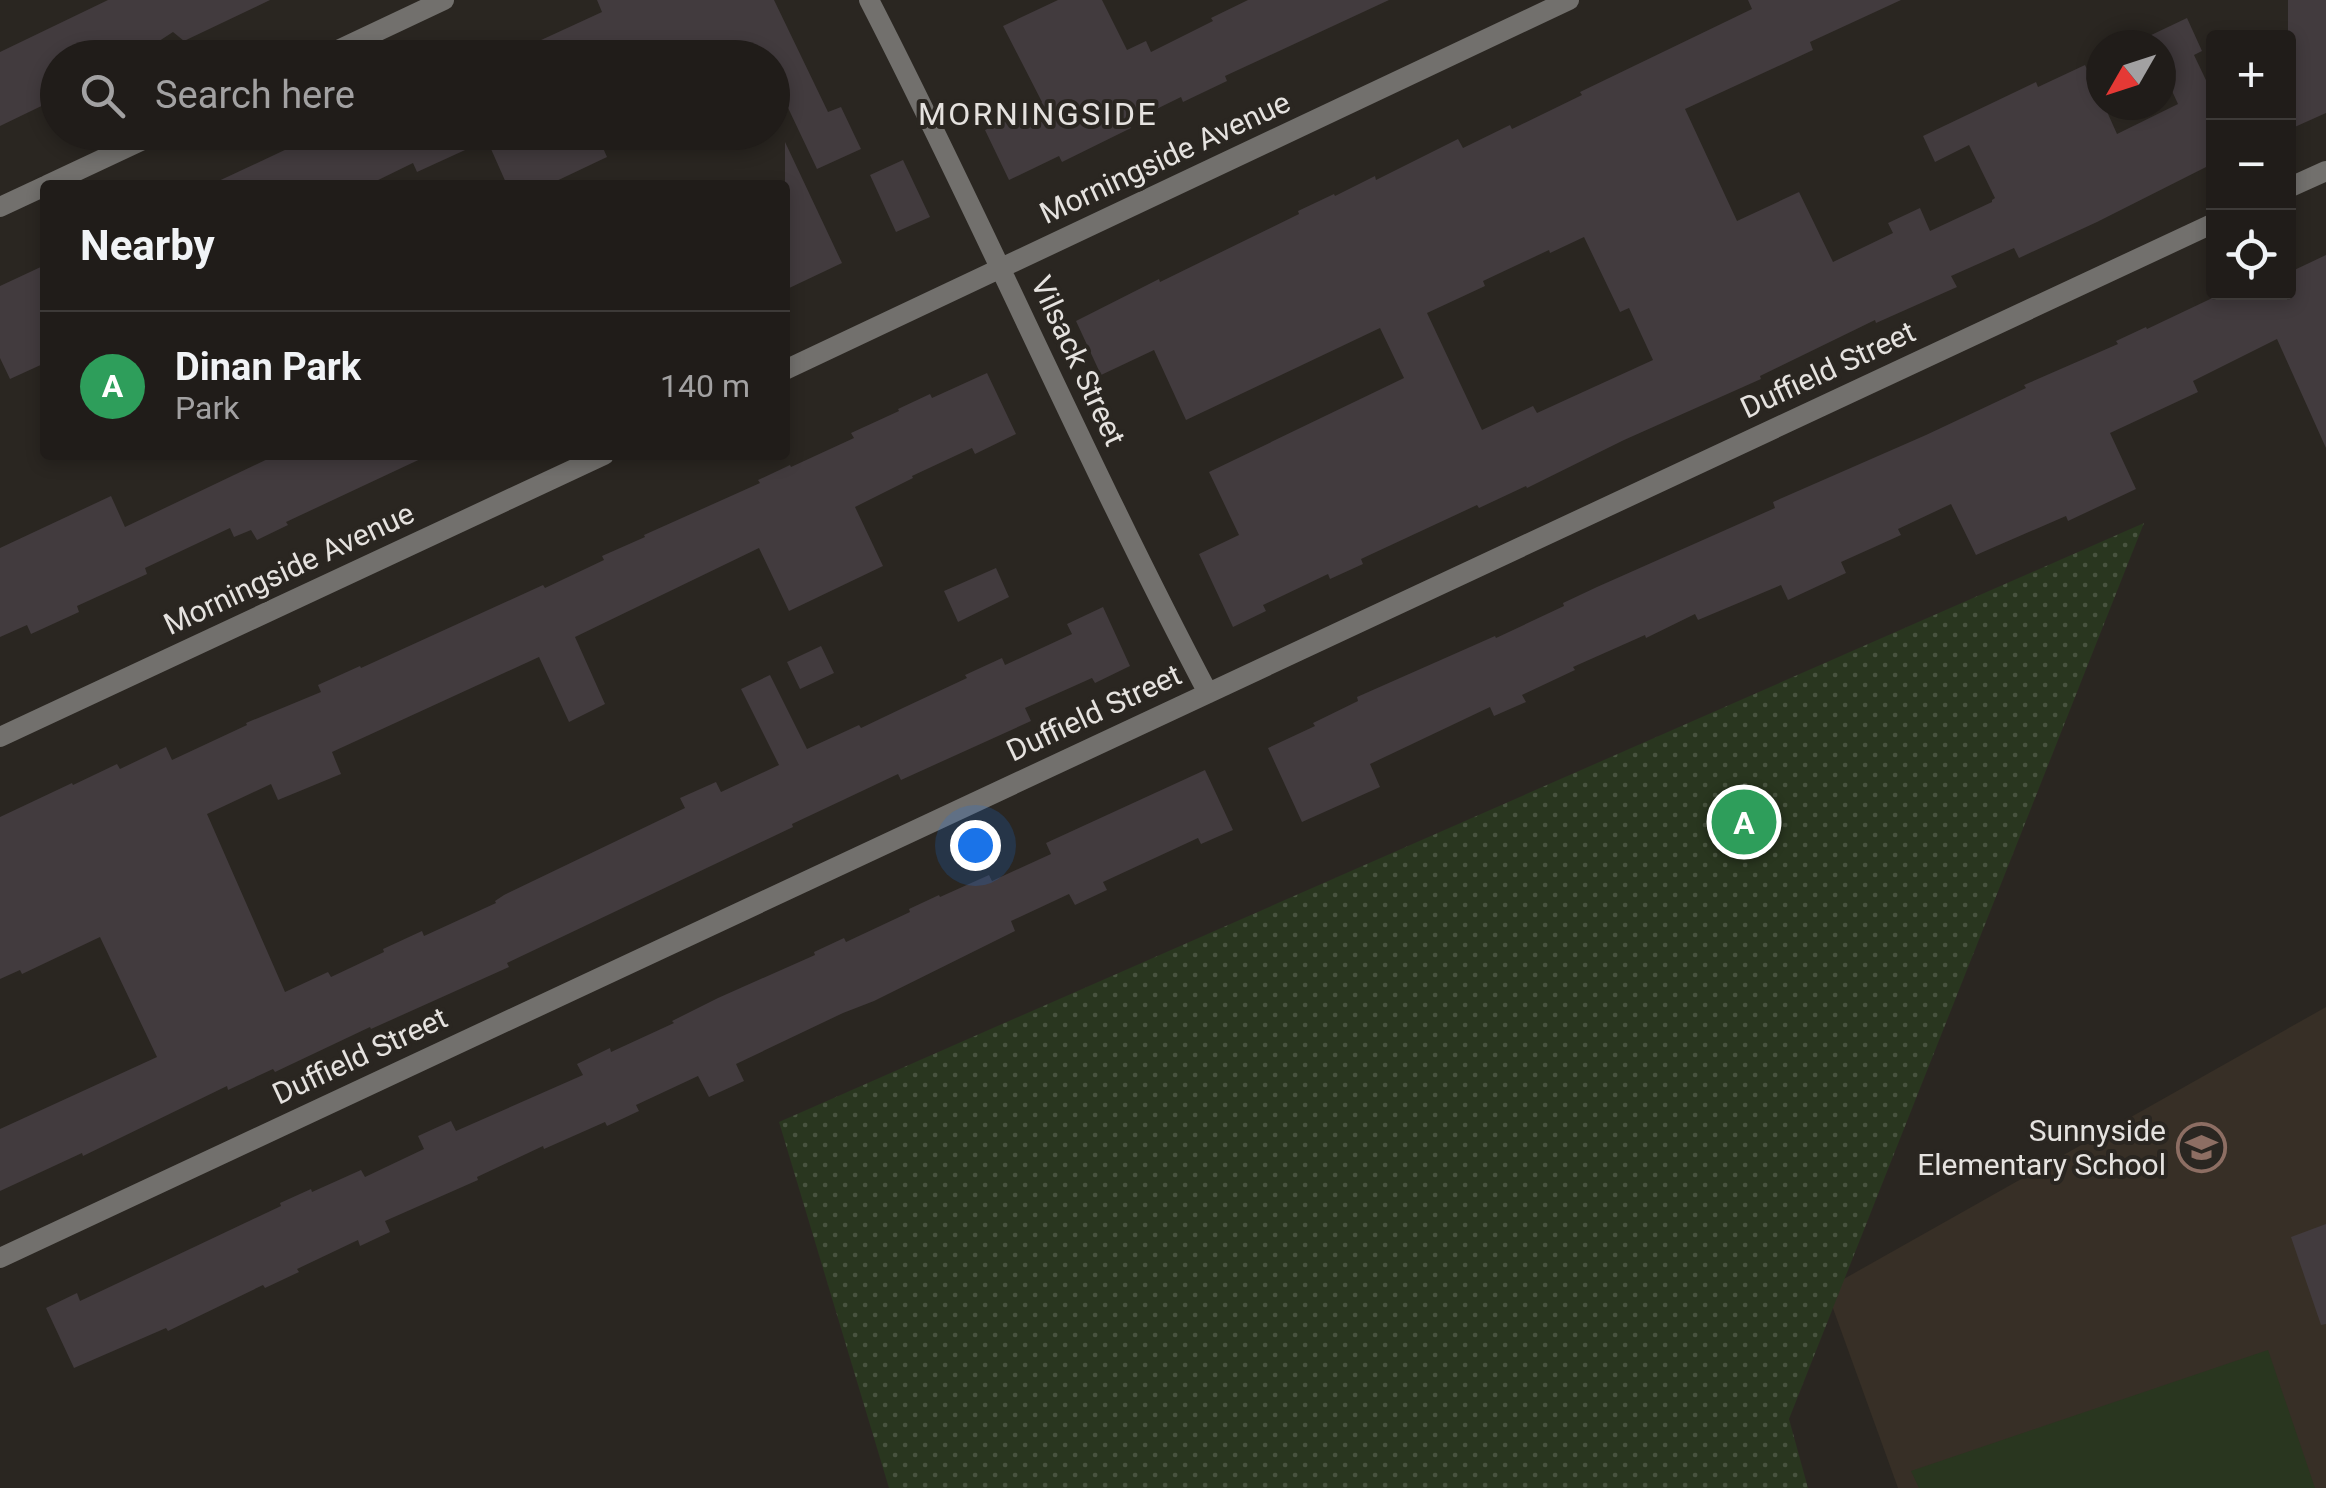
<!DOCTYPE html>
<html lang="en">
<head>
<meta charset="utf-8">
<style>
	:root { --surface:#201c19; --page:#282522; --text:#f1f3f6; --muted:#a2a1a2; --line:#3d3a38; --accent:#0b8043 }
	body { margin:0; font-family:Roboto,sans-serif; background:var(--page); color:var(--text) }
	.controls { position:absolute; right:30px; top:30px; display:grid; overflow:hidden; border-radius:10px; box-shadow:0 5px 15px #0003 }
	.controls button { width:90px; height:90px; display:grid; place-items:center; padding:0; border:0; border-bottom:2px solid var(--line); background:var(--surface); color:var(--text); font:50px sans-serif }
	.compass { position:absolute; left:2086px; top:30px; width:90px; height:90px; border-radius:50%; background:var(--surface); box-shadow:0 5px 15px #0003; rotate:231deg }
	.you { position:absolute; left:975px; top:845px; width:35px; height:35px; margin:-25px; border:8px solid #fff; border-radius:50%; background:#1a73e8; box-shadow:0 0 0 15px #1a73e833 }
	.badge { display:grid; place-items:center; width:65px; height:65px; border-radius:50%; background:var(--accent); color:#fff; font-size:32px; font-weight:700 }
	.pin { position:absolute; translate:-50% -50%; border:5px solid #fff; box-shadow:0 2px 10px #0006 }
	.list { margin:0; padding:0; list-style:none }
	h2 { display:flex; justify-content:space-between; align-items:center; height:130px; margin:0; padding:0 40px; font-size:42px }
	h2 small { font-size:32px; font-weight:400; color:var(--muted) }
	.list li { display:grid; grid-template-columns:65px 1fr auto; gap:30px; align-items:center; box-sizing:border-box; height:150px; padding:0 40px; border-top:2px solid var(--line) }
	.list b { display:block; font-size:38px; white-space:nowrap }
	.list p { margin:0; font-size:32px; white-space:nowrap; color:var(--muted) }
	.list em { font-size:32px; font-style:normal; color:var(--muted) }
	.icon { flex:none; width:55px; height:55px; fill:none; stroke:currentColor; stroke-width:2; stroke-linecap:round; stroke-linejoin:round }
	.map { position:relative; flex:none; width:2326px; height:1488px; overflow:hidden }
	.search { position:absolute; background:var(--surface); box-shadow:0 5px 15px #0003; left:40px; top:40px; width:750px; height:110px; display:flex; align-items:center; gap:25px; box-sizing:border-box; padding:0 35px; border-radius:55px; color:var(--muted); font-size:38px }
	.panel { position:absolute; background:var(--surface); box-shadow:0 5px 15px #0003; left:40px; top:180px; width:750px; height:280px; border-radius:10px }
	.map>svg:first-child { display:block }
	.built { fill:#372f26 }
	.grass { fill:#29361f }
	.park { fill:url(#park-dots) }
	.building { fill:#423b3e; fill-rule:evenodd }
	.lines { fill:none; stroke-linecap:round; stroke-linejoin:round }
	.minor { stroke:#72706d; stroke-width:20 }
	.labels { text-anchor:middle; stroke-width:8; stroke-linejoin:round; paint-order:stroke }
	.street-label { font-size:30px; fill:#e5e2df; stroke:#2a2621 }
	.poi-label { font-size:30px; fill:#e5e2df; stroke:#2a2621; text-anchor:end }
	.neighbourhood-label { font-size:32px; letter-spacing:2.5px; fill:#e5e2df; stroke:#2a2621 }
</style>
</head>
<body>
<div class="map">
<svg width="2326" height="1488" viewBox="0 0 2326 1488">
	<defs>
		<pattern id="park-dots" width="8" height="8" patternUnits="userSpaceOnUse" patternTransform="scale(2.5)"><rect width="8" height="8" fill="#29361f"/><path d="M2 2h.1M6 6h.1" fill="none" stroke="#48533f" stroke-width="1.8" stroke-linecap="round"/></pattern>
	</defs>
	<rect width="100%" height="100%" fill="#2a2621"/>
	<path class="built" d="M2326,1007V1488H1898L1826,1289Z"/>
	<path class="grass" d="M2268,1350L2315,1488H1919L1911,1471Z"/>
	<path class="park" d="M2144,523L1789,1419L1808,1488H889L779,1122Z"/>
	<path class="building" d="M108,0H270L184,41L173,32L133,58H58V98L0,126V52Z
		M597,0H774L828,112L841,107L861,149L817,169L772,74V58H502L602,12Z
		M1058,0H1102L1127,50L1146,41L1151,52L1213,21L1211,18L1248,0H1389L1225,76L1227,81L1183,102L1181,97L1128,123L1131,128L1062,162L1059,156L1009,180L985,130L1042,102L1003,26Z
		M1748,0H1901L1810,42L1813,50L1685,109L1737,221L1799,192L1833,262L1893,233L1888,223L1920,208L1930,231L1992,202V200L1995,198L1969,145L1935,162L1923,136L2036,82L2038,87L2085,65L2101,99V105H2104L2117,134L2178,104L2161,67V45H2151L2147,37L2187,18L2202,51L2194,55L2214,97V163L2097,222L2019,258L2014,248L1951,276L1957,287L1876,323L1875,320L1760,376L1761,379L1624,440L1527,488L1526,486L1479,508L1477,505L1361,559L1363,564L1330,579L1328,574L1263,605L1266,611L1233,627L1199,554L1239,535L1209,472L1404,378L1380,328L1186,420L1154,350L1101,375L1076,321L1159,279L1160,282L1299,214L1298,211L1334,194L1335,196L1375,176L1376,180L1458,139L1463,148L1510,125L1512,129L1582,95L1580,92L1752,9ZM1584,237L1620,312L1629,308L1653,360L1537,413L1533,406L1482,430L1427,313L1485,286L1483,281L1549,250L1550,253Z
		M2288,0H2326V113L2288,130Z
		M313,132H596L607,157L548,185H507L487,140L417,172L413,163L368,185H210L289,148L287,144Z
		M785,142L842,263L785,290Z
		M903,160L930,217L896,232L870,175Z
		M2326,255V448L2277,339L2193,381L2198,392L2110,433L2136,489L2068,521L2066,516L1976,555L1951,504L1898,529L1901,535L1841,562L1846,573L1788,600L1781,585L1698,620L1695,614L1646,638L1645,635L1573,667L1575,670L1522,695L1526,702L1494,716L1490,707L1370,764L1380,787L1302,822L1268,748L1315,726L1313,723L1358,701L1357,697L1495,636L1496,638L1564,606L1563,603L1597,587L1775,508L1773,502L1926,435L2026,388L2024,385L2118,344L2116,341L2146,327L2147,329L2225,292H2288V273Z
		M45,265V363L10,379L0,358V286Z
		M987,373L1016,434L975,454L972,448L912,476L913,478L855,507L883,566L789,611L759,548L575,637L605,704L569,722L539,657L332,752L341,774L278,800L271,784L207,814L285,992L328,972L331,977L384,952L383,949L422,931L424,936L496,903L495,901L504,895L685,808L680,798L716,782L721,792L779,765L741,689L770,675L807,749L859,725L861,728L905,707L967,678L965,675L1002,658L1005,665L1072,634L1067,624L1103,607L1130,666L1095,683L1092,678L1025,708L1031,721L901,780L898,774L843,800L792,824L793,827L507,963L509,967L371,1029L370,1027L275,1072L273,1069L228,1090L227,1086L83,1156L82,1153L0,1191V1129L157,1057L100,937L22,974L20,970L0,979V817L72,783L73,785L117,764L120,769L166,747L172,760L247,725L246,723L321,692L318,685L360,666L361,668L543,585L545,588L604,560L602,556L645,537L644,535L760,483L758,480L790,465L791,467L854,438L851,433L899,411L898,409L930,394L932,398Z
		M276,455H429L286,522L288,525L257,540L251,530L234,537L230,528L145,568L147,574L77,606L79,612L31,634L27,625L0,637V548L111,496L125,527Z
		M996,568L1009,597L958,622L944,591Z
		M821,646L834,673L800,689L787,662Z
		M1205,770L1233,830L1201,844L1198,838L1103,882L1107,890L1075,905L1069,894L1011,921L1015,931L874,1001L843,1013L736,1064L744,1081L709,1097L698,1076L636,1105L639,1111L607,1126L605,1122L544,1149L543,1146L477,1177L478,1180L385,1221L390,1232L360,1246L358,1240L297,1269L299,1272L265,1288L263,1285L168,1331L166,1328L74,1368L46,1308L77,1293L80,1301L281,1206L280,1203L311,1189L312,1192L361,1170L365,1177L424,1149L418,1136L451,1121L456,1131L583,1075L577,1064L610,1048L611,1052L674,1023L672,1021L718,998L815,955L814,952L844,938L846,942L910,912L909,909L939,895L940,897L989,875L992,881L1051,854L1046,843Z
		M2326,1224V1324L2321,1325L2291,1237Z"/>
	<g class="lines">
		<path class="minor" d="M869,0C987,229 1088,466 1208,693
			M321,58L444,0
			M47,185L160,132
			M2288,188L2326,171
			M0,207L45,186
			M785,370L1569,0
			M0,737L604,455
			M0,1258L2214,223"/>
	</g>
	<defs>
		<symbol id="school-ring" viewBox="-11 -11 22 22"><circle r="9.5" fill="#2a2621" stroke="#8d6e63" stroke-width="1.5"/><path d="M0-5L7-2L0 1L-7-2ZM-4 1L0 2.5L4 1V4Q0 6-4 4Z" fill="#8d6e63"/></symbol>
	</defs>
	<g fill-rule="evenodd">
		<use href="#school-ring" x="2174" y="1120" width="55" height="55"/>
	</g>
	<g class="labels">
		<g class="street-label">
			<text transform="translate(1165 158) rotate(-25)" y="10">Morningside Avenue</text>
			<text transform="translate(1078 361) rotate(65)" y="10">Vilsack Street</text>
			<text transform="translate(1828 370) rotate(-25)" y="10">Duffield Street</text>
			<text transform="translate(289 569) rotate(-25)" y="10">Morningside Avenue</text>
			<text transform="translate(1094 713) rotate(-25)" y="10">Duffield Street</text>
			<text transform="translate(360 1056) rotate(-25)" y="10">Duffield Street</text>
		</g>
		<g class="poi-label">
			<text x="2166" y="1141">Sunnyside<tspan x="2166" dy="34">Elementary School</tspan></text>
		</g>
		<g class="neighbourhood-label">
			<text x="1038" y="125">MORNINGSIDE</text>
		</g>
	</g>
</svg>
<div class="controls">
<button>+</button>
<button>−</button>
<button><svg class="icon" aria-label="locate" viewBox="0 0 24 24"><circle cx="12" cy="12" r="6"/><path d="M12 2v4M12 18v4M2 12h4M18 12h4"/></svg></button>
</div>
<svg class="compass" viewBox="-18 -18 36 36"><path d="M0-13l5 13h-10z" fill="#e53935"/><path d="M0 13l5-13h-10z" fill="#a2a1a2"/></svg>
<div class="you"></div>
<div class="pin badge" style="left:1744px;top:822px;background:#2e9e5b">A</div>
<div class="search"><svg class="icon" aria-label="search" viewBox="0 0 24 24"><circle cx="10" cy="10" r="6"/><path d="M15 15l6 6"/></svg>Search here</div>
<section class="panel">
<h2>Nearby<small></small></h2>
<ul class="list">
<li><span class="badge" style="background:#2e9e5b">A</span><div><b>Dinan Park</b><p>Park</p></div><em>140 m</em></li>
</ul>
</section>
</div>
</body>
</html>
